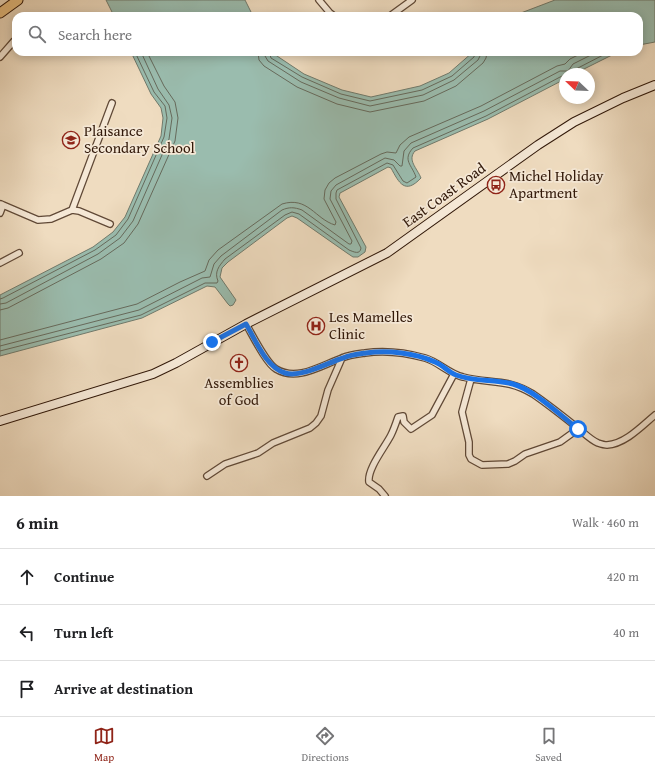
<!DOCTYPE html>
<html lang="en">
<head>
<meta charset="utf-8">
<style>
	:root { --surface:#fff; --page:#f6f6f6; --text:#202124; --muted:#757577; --line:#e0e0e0; --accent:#8f2418 }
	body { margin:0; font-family:"Gentium Book Plus",serif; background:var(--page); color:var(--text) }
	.compass { position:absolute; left:559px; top:68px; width:36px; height:36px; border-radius:50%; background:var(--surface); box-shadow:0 2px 10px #0003; rotate:293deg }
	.stop { position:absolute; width:12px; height:12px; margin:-9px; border:3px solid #1a73e8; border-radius:50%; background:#fff }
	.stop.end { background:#1a73e8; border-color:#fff; box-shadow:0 1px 4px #0008 }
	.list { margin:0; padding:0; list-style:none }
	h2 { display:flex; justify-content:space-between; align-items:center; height:52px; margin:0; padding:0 16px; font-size:17px }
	h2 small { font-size:13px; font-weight:400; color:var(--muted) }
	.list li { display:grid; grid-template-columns:26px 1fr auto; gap:12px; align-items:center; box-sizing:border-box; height:56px; padding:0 16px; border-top:1px solid var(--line) }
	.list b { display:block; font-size:15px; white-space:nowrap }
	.list em { font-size:13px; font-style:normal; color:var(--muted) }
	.icon { flex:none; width:22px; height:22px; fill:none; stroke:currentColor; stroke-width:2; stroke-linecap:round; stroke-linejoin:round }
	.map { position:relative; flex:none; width:655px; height:496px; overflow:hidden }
	.search { position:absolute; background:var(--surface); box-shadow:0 2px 10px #0003; left:12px; right:12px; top:12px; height:44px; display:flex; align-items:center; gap:10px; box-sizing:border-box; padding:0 14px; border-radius:12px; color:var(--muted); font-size:15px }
	.sheet { height:220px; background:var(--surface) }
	nav { display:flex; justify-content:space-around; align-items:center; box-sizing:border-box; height:56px; border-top:1px solid var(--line); background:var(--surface); font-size:11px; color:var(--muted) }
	nav a { display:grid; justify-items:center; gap:2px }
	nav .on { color:var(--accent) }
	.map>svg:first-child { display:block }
	.water { fill:#9abcae; stroke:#707a6c }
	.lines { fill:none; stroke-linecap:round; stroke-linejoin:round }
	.shore { stroke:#666a5c; stroke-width:1 }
	.minor-casing { stroke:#604937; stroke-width:8 }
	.secondary-casing { stroke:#311809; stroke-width:10 }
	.primary-casing { stroke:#311809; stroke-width:11 }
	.minor { stroke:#f5e8d6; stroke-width:5.5 }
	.secondary { stroke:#f5e8d6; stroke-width:8 }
	.primary { stroke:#e8be80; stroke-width:9 }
	.route { stroke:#1a73e8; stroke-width:5 }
	.labels { text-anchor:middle; stroke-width:3.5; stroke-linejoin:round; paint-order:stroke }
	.poi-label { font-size:15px; fill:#311809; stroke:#f5e8d6; text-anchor:start }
	.street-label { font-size:15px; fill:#311809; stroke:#f5e8d6 }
</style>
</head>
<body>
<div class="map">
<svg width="655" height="496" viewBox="0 0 655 496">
	<rect width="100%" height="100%" fill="#efdcc0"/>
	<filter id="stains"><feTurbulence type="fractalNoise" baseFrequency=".005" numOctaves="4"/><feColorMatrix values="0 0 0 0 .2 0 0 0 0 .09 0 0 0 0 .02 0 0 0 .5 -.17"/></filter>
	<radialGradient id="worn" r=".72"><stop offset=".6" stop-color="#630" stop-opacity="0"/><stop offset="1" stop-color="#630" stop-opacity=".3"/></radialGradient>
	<path class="water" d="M106,0H245L253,16H114Z
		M555,0H655V42L639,45V16H513Z
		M131,52H272L274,54L304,74L342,90L371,97L420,86L449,73L473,52H618L574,74H565V79L488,119L415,151C407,160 417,168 421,178C405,195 399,183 391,168L388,167L342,192L340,193L339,197L366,247L365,252L358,257H353L347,253L297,218L292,216L287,218L228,262L222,268L220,277L236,300L233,305L230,306L228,304L215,287L207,286L142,318L0,356V295L93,247L113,232L125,217L161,136L163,118L161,108L151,94Z"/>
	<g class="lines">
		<path class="shore" d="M258,52L259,60L264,66L297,87L337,104L370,112L424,101L456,86L483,63L486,58L487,52
			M264,52L265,56L268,61L301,82L339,98L370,106L423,95L454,80L478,60L480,56L481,52
			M269,52L271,58L302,77L341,94L370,101L422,90L452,76L474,57L475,52
			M573,74L576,69L609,52
			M0,299L3,298L95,250L116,235L128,219L164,137L167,118L165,106L154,92L135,52
			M0,304L6,303L98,254L120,238L133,221L169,139L172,118L169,105L158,89L141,52
			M0,310L8,308L101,259L124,243L138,224L175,141L178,118L175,102L164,86L147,52
			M0,340L137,304L180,282L205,271L209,260L218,250L282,204C308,196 315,219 335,225L336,222L324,199L325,190L329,183L335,178L381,154L387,152L396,153L400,145L409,137L481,106L557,66L565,64L570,59L584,52
			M0,346L139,310L202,278L210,277L214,264L221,256L282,210C289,207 294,207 302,210L349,244H351L352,241L330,199L331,191L336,185L385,158L394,160L400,166H402L404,151L411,143L484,111L560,71H568L573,64L597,52
			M0,351L141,315L205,283H217L218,281C214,272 219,266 225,259L285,215L292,212L299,214L349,250C354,252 360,255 361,248L336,199V193L337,190L387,163L393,165L403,181L407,183L416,177C412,165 402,160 413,148L486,116L562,76H565"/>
		<defs>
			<path id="minor" d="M319,0L330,13L334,16
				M390,16L412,0
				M0,57L14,41
				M3,205L38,220L51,219L72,210L79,211L110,224
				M72,210L112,103
				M0,213L3,205L1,204
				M0,263L19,253
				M246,324C253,336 266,363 276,369C297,382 322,365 342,358C349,355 358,354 365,353C385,350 407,353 425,358C439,362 449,374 463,377C490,384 507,378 533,394C549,405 564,417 579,429C585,434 591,440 598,443C601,444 605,445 607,445C625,444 642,426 655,415
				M471,379L462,412L469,442V455L471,459L482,465L508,464L515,461L525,454L560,442L578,429
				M207,476L225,464L258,453L273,443L310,428L316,423L321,416L328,390L342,358
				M385,496L379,489L369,482C367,469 385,447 391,435C394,429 396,423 398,417L403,416L404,422L411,429L432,415L454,374"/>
			<path id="secondary" d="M0,421L153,374L176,363L246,324L387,253L538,145L574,122L623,98L655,85"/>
			<path id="primary" d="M0,13L18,0"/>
		</defs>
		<use href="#minor" class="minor-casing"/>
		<use href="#secondary" class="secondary-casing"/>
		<use href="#primary" class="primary-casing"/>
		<use href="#minor" class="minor"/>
		<use href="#secondary" class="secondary"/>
		<use href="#primary" class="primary"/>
	</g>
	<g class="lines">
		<path class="route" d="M212,342L246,324C256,341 266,367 285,373C301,378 327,363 343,358C350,355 359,354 366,353C388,350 415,353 435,362C443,365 448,372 456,375C474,382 494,379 513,384C534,390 560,415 578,429"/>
	</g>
	<defs>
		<symbol id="school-ring" viewBox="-11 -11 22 22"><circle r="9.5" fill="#f5e8d6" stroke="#8f2418" stroke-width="1.5"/><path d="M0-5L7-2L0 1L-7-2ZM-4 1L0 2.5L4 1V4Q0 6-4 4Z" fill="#8f2418"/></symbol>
		<symbol id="bus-ring" viewBox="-11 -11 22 22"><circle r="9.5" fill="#f5e8d6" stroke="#8f2418" stroke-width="1.5"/><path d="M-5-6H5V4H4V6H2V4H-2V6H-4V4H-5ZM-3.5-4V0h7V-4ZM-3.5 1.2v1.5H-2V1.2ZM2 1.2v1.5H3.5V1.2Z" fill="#8f2418"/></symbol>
		<symbol id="hospital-ring" viewBox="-11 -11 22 22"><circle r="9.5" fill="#f5e8d6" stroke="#8f2418" stroke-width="1.5"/><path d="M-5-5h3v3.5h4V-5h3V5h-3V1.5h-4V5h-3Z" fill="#8f2418"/></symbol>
		<symbol id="church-ring" viewBox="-11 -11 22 22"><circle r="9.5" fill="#f5e8d6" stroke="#8f2418" stroke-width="1.5"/><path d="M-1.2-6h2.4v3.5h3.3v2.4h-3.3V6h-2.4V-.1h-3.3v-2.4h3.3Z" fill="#8f2418"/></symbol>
	</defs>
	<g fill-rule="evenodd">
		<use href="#school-ring" x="61" y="130" width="20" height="20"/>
		<use href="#bus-ring" x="486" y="175" width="20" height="20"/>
		<use href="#hospital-ring" x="306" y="316" width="20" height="20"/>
		<use href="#church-ring" x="229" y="353" width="20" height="20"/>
	</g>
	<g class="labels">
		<g class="poi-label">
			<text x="84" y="136">Plaisance<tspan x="84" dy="17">Secondary School</tspan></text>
			<text x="509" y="181">Michel Holiday<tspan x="509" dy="17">Apartment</tspan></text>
			<text x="329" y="322">Les Mamelles<tspan x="329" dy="17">Clinic</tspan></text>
			<text x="239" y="388" text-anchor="middle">Assemblies<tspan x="239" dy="17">of God</tspan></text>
		</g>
		<g class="street-label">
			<text transform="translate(444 195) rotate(-36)" y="5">East Coast Road</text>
		</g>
	</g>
	<rect width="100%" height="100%" filter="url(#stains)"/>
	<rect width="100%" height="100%" fill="url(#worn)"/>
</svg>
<svg class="compass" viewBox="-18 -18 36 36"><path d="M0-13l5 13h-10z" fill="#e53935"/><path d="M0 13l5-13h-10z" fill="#757577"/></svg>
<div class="stop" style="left:578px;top:429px"></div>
<div class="stop end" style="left:212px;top:342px"></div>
<div class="search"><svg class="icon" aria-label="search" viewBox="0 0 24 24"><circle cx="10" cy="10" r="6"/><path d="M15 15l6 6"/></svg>Search here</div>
</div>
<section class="sheet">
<h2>6 min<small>Walk · 460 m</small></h2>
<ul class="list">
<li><svg class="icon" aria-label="ahead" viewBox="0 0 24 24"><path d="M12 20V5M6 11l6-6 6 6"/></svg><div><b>Continue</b></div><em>420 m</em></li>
<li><svg class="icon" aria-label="left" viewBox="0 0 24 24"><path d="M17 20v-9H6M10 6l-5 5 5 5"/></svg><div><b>Turn left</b></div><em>40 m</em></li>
<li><svg class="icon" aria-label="arrive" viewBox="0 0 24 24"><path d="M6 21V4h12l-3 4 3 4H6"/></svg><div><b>Arrive at destination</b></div></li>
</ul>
</section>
<nav>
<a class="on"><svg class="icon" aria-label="map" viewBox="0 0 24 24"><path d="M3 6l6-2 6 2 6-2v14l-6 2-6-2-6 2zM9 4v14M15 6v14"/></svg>Map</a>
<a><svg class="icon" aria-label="directions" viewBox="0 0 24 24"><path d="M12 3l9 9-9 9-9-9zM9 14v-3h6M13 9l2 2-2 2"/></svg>Directions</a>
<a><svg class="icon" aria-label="saved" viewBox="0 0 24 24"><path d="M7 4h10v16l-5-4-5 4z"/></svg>Saved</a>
</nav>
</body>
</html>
